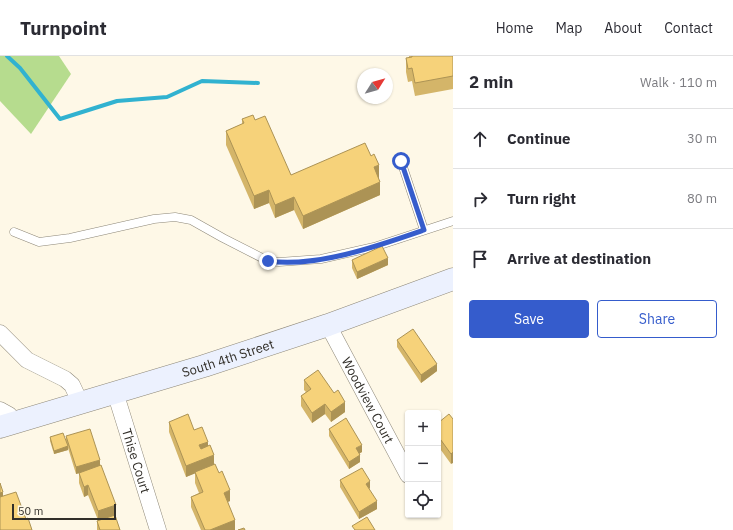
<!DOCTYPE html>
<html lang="en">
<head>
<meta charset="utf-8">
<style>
	:root { --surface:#fff; --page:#f2f2f3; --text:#2b2b33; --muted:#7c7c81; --line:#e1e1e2; --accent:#355ccc }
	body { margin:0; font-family:"IBM Plex Sans",sans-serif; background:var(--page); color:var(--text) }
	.controls { position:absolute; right:12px; bottom:12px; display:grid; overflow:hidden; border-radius:4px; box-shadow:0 1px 3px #0004 }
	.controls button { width:36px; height:36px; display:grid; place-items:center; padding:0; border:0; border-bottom:1px solid var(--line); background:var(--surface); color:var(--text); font:20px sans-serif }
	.compass { position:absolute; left:357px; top:12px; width:36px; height:36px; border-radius:50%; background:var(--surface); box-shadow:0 1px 3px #0004; rotate:53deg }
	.scale { position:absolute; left:12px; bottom:10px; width:104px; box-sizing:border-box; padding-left:4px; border:2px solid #322f29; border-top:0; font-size:11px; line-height:14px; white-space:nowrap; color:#322f29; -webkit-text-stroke:3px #fef8e7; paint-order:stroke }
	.stop { position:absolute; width:12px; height:12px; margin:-9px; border:3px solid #355ccc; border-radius:50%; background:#fff }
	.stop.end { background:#355ccc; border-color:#fff; box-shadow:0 1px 4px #0008 }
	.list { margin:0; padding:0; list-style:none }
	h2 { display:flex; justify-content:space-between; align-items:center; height:52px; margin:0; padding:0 16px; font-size:17px }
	h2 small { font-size:13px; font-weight:400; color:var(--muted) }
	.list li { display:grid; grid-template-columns:26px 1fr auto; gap:12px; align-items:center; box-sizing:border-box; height:60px; padding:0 16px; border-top:1px solid var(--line) }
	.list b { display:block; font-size:15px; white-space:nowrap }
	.list em { font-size:13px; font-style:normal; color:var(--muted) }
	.actions { display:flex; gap:8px; padding:12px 16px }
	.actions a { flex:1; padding:9px 0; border:1px solid var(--accent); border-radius:4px; text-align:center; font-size:14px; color:var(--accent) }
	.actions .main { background:var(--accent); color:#fff }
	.icon { flex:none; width:22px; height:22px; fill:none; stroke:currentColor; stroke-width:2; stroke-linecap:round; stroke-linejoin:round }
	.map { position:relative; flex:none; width:453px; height:474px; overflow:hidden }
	header { display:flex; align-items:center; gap:24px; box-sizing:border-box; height:56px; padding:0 20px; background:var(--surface); border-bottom:1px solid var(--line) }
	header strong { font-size:19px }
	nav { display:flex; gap:22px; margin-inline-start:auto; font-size:14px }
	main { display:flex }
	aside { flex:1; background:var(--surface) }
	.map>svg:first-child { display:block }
	.green { fill:#b6dc8e }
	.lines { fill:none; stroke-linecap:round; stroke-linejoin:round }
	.stream { stroke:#31b2d0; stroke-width:4 }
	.service-casing { stroke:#8d8778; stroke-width:9 }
	.minor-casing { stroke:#8d8778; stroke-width:17 }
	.secondary-casing { stroke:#8d8778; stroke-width:23 }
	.service { stroke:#fff; stroke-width:8 }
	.minor { stroke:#fff; stroke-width:16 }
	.secondary { stroke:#ecf1fe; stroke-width:22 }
	.wall { fill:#d4b569 }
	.shaded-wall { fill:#ac9355 }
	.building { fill:#f6d27a; stroke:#ac9355 }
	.route { stroke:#355ccc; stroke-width:5 }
	.labels { text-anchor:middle; stroke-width:3; stroke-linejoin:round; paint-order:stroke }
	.street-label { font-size:13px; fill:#322f29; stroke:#fef8e7 }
</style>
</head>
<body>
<header>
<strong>Turnpoint</strong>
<nav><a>Home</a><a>Map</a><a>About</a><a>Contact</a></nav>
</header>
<main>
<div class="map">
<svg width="453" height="474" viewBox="0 0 453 474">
	<rect width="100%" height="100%" fill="#fef8e7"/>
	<path class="green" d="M0,0H59L71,18L31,78L0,45Z"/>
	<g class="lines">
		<path class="stream" d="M7,0L20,12L60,63L117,45L167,41L202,25L258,27"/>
		<defs>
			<path id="service" d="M401,105L424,174
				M14,176L39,186L70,182L154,163L175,161L191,164L223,182L268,205L279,206L321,203L374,191L453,165"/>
			<g id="minor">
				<path id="s1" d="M328,269L408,419"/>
				<path d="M0,277L27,304L65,323L72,329L80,346"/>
				<path id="s2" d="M115,336L158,474"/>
				<path d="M0,354L9,359L14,366"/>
			</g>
			<g id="secondary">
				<path id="s3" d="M0,371L204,310L328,269L453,223"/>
			</g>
		</defs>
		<use href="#service" class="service-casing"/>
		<use href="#minor" class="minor-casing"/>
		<use href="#secondary" class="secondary-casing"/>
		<use href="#service" class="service"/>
		<use href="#minor" class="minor"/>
		<use href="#secondary" class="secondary"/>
	</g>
	<path class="wall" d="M409,0H453V33L415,40L412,25L408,26L406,16V2H409Z
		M242,63L255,64L291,119L371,100L379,122L380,139L303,173L294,154L275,162L269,147L254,153L226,89V75L242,68Z
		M352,204L388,209L357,223L352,212Z
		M397,284L437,315L421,327L397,291Z
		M304,324L345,356L331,366L325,358L312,367L301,350V340L306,336L304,334Z
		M453,363L451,408L438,390V367Z
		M169,366L194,374L208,390L214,409L230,445L228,446L235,474H201L191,451V441L199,437L195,427V417L186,421L169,376Z
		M329,373L362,396L360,397V406L349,413L329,380Z
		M66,380L100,409L116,459L115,460L120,474H97V465L98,464L88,439L84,441L79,427V417L76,418L68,392V394L54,398L50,385V381L66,385Z
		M340,424L370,432L369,433L377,453L359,463L340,431Z"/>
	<path class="shaded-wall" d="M379,109V122L374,124V111Z
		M380,126V139L303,173V160Z
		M269,134V147L254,153V140Z
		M294,141V154L275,162V149Z
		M388,202V209L357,223V216Z
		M437,308V315L421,327V319Z
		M345,346V356L331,366V356Z
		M325,348V358L312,367V357Z
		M208,386V397L199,400V389Z
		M362,389V396L356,399V392Z
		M68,390V394L54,398V395Z
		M453,396V407L451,408V398Z
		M214,399V410L186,421V410Z
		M360,399V406L349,413V406Z
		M100,404V411L76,418V411Z
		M370,425V432L366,435V428Z
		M88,429V439L84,441V431Z
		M230,434V445L224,447V437Z
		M3,436V443L0,444V437Z
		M377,445V453L359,463V456Z
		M116,449V459L98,466V455Z
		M235,464V474H210Z"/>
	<path class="building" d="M412,0H453V20L415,27L412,12L408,13L406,2L412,1Z
		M253,59L255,64L265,60L291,119L365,87L371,100L374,98L379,109L374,111L380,126L303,160L294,141L275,149L269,134L254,140L226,75L244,67L242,63Z
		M382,190L388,202L357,216L352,204Z
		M413,273L437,308L421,319L397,284Z
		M318,314L334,337L338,334L345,346L331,356L325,348L312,357L301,340L311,333L304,324Z
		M188,358L194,374L202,371L208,386L199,389L201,393L210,389L214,399L186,410L169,366Z
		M449,358L453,363V396L451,398L438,380V367Z
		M346,362L362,389L356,392L360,399L349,406L329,373Z
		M90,373L100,404L76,411L66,380Z
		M63,377L68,390L54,395L50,381Z
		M215,408L219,417L222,415L230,434L224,437L235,464L210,474H205L191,441L203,436L195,416Z
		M101,409L116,449L98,455L88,429L84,431L79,417Z
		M362,412L370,425L366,428L377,445L359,456L340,424Z
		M0,427L3,436L0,437Z
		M16,436L26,463L28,462L32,474H0V441Z
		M115,459L120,474H100L97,465Z
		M367,461L375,474H355L352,470Z
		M244,472L245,474H238Z"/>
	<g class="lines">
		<path class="route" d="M268,205C316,212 378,190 424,174L401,105"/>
	</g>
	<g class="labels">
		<g class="street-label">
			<text dy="5" stroke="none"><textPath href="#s3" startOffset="238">South 4th Street</textPath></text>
			<text dy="5" stroke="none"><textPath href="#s1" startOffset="85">Woodview Court</textPath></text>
			<text dy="5" stroke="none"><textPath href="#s2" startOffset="72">Thise Court</textPath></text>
		</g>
	</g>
</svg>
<div class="controls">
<button>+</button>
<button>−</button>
<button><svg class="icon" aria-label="locate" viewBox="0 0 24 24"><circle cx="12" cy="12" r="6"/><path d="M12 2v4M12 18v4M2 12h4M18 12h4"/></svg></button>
</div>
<svg class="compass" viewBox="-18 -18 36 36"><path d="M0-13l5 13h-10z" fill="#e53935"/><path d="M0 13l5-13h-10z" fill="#7c7c81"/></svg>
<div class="scale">50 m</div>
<div class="stop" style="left:401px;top:105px"></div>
<div class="stop end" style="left:268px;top:205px"></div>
</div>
<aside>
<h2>2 min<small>Walk · 110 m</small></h2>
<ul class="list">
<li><svg class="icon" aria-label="ahead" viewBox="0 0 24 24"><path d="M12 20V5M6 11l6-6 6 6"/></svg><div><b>Continue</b></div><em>30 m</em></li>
<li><svg class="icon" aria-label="right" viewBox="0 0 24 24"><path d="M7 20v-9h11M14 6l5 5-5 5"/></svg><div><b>Turn right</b></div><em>80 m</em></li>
<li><svg class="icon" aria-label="arrive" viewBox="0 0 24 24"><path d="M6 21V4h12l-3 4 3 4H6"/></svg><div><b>Arrive at destination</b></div></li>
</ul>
<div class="actions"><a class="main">Save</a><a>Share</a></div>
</aside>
</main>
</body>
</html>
